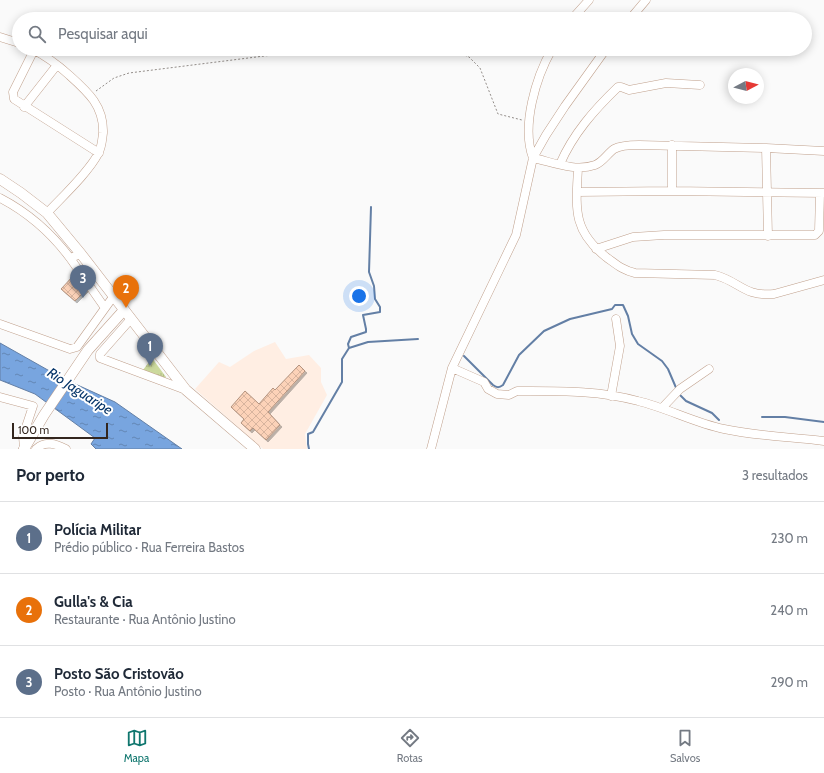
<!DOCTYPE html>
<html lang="pt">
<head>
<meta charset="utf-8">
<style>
	:root { --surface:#fff; --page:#f2f2f3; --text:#1f2937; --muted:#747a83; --line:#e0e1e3; --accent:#0f766e }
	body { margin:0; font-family:Cabin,sans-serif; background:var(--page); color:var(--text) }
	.compass { position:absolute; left:728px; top:68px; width:36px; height:36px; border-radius:50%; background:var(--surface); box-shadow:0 2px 10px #0003; rotate:83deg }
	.scale { position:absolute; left:12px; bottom:10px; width:96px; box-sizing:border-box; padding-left:4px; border:2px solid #33261e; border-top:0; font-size:11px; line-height:14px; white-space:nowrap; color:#33261e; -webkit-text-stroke:3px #fff; paint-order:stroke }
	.you { position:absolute; left:359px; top:296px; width:14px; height:14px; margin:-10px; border:3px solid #fff; border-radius:50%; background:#1a73e8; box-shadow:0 0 0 6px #1a73e833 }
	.badge { display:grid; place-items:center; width:26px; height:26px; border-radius:50%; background:var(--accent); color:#fff; font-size:13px; font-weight:700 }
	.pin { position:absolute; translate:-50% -33px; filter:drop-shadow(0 1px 2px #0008) }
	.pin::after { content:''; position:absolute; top:21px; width:14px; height:12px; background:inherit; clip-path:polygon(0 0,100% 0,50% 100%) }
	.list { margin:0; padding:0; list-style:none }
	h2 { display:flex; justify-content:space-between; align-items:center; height:52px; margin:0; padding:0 16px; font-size:17px }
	h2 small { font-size:13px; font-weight:400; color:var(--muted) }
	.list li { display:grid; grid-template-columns:26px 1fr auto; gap:12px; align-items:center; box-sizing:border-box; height:72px; padding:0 16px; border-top:1px solid var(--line) }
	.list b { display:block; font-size:15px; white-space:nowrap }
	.list p { margin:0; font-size:13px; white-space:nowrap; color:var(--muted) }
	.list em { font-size:13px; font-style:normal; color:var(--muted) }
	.icon { flex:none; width:22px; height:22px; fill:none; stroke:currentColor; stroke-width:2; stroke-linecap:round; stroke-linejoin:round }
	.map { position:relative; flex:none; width:824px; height:449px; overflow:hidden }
	.search { position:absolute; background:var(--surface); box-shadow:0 2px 10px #0003; left:12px; right:12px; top:12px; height:44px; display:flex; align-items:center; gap:10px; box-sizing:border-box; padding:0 14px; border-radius:22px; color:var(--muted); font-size:15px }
	.sheet { height:268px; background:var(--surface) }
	nav { display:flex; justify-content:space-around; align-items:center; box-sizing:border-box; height:56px; border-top:1px solid var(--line); background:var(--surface); font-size:11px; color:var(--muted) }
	nav a { display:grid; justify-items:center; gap:2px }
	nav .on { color:var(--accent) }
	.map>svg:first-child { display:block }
	.built { fill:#ffeee3 }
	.park { fill:url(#park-tufts) }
	.water { fill:url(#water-ripples); stroke:#637fa5 }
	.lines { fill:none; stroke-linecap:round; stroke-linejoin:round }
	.stream { stroke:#637fa5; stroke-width:2 }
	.building { fill:url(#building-cross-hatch); stroke:#b3937f; filter:url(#shadow) }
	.minor-casing { stroke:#c0a08c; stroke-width:9 }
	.major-casing { stroke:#c0a08c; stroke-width:11 }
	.path { stroke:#938d89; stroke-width:1; stroke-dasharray:2 2; stroke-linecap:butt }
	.minor { stroke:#fff; stroke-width:8 }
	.major { stroke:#fff; stroke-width:10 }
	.labels { text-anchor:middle; stroke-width:4; stroke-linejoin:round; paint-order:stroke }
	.water-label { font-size:14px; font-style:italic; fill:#07366a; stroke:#fff }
</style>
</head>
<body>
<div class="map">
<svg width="824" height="449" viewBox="0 0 824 449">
	<defs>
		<pattern id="park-tufts" width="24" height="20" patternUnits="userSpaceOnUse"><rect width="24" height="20" fill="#ccd99d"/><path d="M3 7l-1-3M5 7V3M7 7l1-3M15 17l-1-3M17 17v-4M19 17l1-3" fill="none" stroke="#b0ba87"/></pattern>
		<pattern id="water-ripples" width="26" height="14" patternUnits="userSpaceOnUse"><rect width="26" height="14" fill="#78a5df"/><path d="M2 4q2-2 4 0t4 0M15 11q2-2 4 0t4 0" fill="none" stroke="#6386b4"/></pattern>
		<pattern id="building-cross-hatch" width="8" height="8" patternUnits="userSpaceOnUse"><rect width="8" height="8" fill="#fcd2b8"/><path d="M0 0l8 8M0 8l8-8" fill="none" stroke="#d8b49e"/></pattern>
		<filter id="shadow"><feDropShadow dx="2" dy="2" stdDeviation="0" flood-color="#0004"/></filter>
	</defs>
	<rect width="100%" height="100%" fill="#fafafa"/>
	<path class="built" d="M275,342L286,359L309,355L321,368V382L327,395L305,434L307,449H263L195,389L219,362L230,367L254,351Z"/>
	<path class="park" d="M152,358L166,377L165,378L143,370Z"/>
	<path class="water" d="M0,343L62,378L115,402L182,449H96L91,444L95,438L35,394L0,380Z"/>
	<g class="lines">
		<path class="stream" d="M349,348L348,344L351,337L366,332V329L363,315L380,312V307L375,299L374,286L369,272L371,207
			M464,356L493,385C497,388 499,388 503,385L519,355L544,331L570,319L612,309L615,305H623L628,316L632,334L638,344L662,361L668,369L677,390
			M679,394L686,401L712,413L719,420
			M762,417H785L824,422
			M309,449L308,444V434L313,432L342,382V359L349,348L368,342L418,339"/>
	</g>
	<path class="building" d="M74,275L86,290L75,301L61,289Z
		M299,365L305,371L268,412L280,425L266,440L253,428L250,431L241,423L244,419L231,407L245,391L259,404L273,388L275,390Z"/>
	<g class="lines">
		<defs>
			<path id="minor" d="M572,19L589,0
				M630,19L646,0
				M0,37L19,43
				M32,49C46,56 58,65 69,75C88,92 104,106 103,133C102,140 102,147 98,154C88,173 62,197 47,213
				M34,50L13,92L14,99L99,153
				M24,107L57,65
				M672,145V191
				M766,148L824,151
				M533,158C552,162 575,172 595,165C603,162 607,154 614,149C621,145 631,145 639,145L766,148L768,236
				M533,158C521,126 536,77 552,49
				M560,164C573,134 594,110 618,87H621L629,90L666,83L700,85
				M578,168C576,208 572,230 606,257C616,264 622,270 635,273L715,275C739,281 744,297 774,294L824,280
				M577,192L672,191L824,193
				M0,198C27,212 52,234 70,258L81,254
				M596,249L633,237L664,235H815L819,231L820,193
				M70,258L105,308
				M130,320L100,354V358L186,390
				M0,324L70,349L77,347L113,297
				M452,368L484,382L488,389L497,394L509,395L517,391C557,391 599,390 638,401C667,408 695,423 724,429C757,436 791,437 824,441
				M611,396L620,346L616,319
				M0,397L33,406L23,436L24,449H23
				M662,408L680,389L709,369
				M36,449C45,440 56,444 66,449
				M431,449L452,368L516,235L533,158L546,135L565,106L606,49"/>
			<path id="major" d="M0,179L21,193L47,213L81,254L186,390L255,449
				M24,449L44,415L88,350L124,310"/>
		</defs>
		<use href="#minor" class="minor-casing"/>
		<use href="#major" class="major-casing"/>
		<path class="path" d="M450,49L469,57L480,68L498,114L522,120
			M96,91L114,78L129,73L320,49"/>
		<use href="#minor" class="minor"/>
		<use href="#major" class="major"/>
	</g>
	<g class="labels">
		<g class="water-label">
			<text transform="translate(80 391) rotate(33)" y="5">Rio Jaguaripe</text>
		</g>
	</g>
</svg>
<svg class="compass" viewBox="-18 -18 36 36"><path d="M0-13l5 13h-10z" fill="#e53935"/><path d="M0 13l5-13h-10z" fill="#747a83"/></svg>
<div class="scale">100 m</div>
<div class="you"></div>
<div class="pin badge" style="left:150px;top:366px;background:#5c6f8a">1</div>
<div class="pin badge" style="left:126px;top:308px;background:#e8710a">2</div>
<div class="pin badge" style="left:83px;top:298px;background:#5c6f8a">3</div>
<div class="search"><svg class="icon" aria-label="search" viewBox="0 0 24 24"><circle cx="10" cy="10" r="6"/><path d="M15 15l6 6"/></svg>Pesquisar aqui</div>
</div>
<section class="sheet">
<h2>Por perto<small>3 resultados</small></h2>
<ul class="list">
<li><span class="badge" style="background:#5c6f8a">1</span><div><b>Polícia Militar</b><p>Prédio público · Rua Ferreira Bastos</p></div><em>230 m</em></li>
<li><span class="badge" style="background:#e8710a">2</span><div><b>Gulla's &amp; Cia</b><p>Restaurante · Rua Antônio Justino</p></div><em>240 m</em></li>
<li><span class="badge" style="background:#5c6f8a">3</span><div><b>Posto São Cristovão</b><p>Posto · Rua Antônio Justino</p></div><em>290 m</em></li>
</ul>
</section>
<nav>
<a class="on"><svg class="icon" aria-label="map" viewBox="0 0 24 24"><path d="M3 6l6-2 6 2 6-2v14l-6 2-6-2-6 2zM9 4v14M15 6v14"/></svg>Mapa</a>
<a><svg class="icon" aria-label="directions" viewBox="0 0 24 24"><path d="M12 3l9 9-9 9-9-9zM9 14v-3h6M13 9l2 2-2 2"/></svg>Rotas</a>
<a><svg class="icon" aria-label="saved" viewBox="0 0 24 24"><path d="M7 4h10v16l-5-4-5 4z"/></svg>Salvos</a>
</nav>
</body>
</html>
